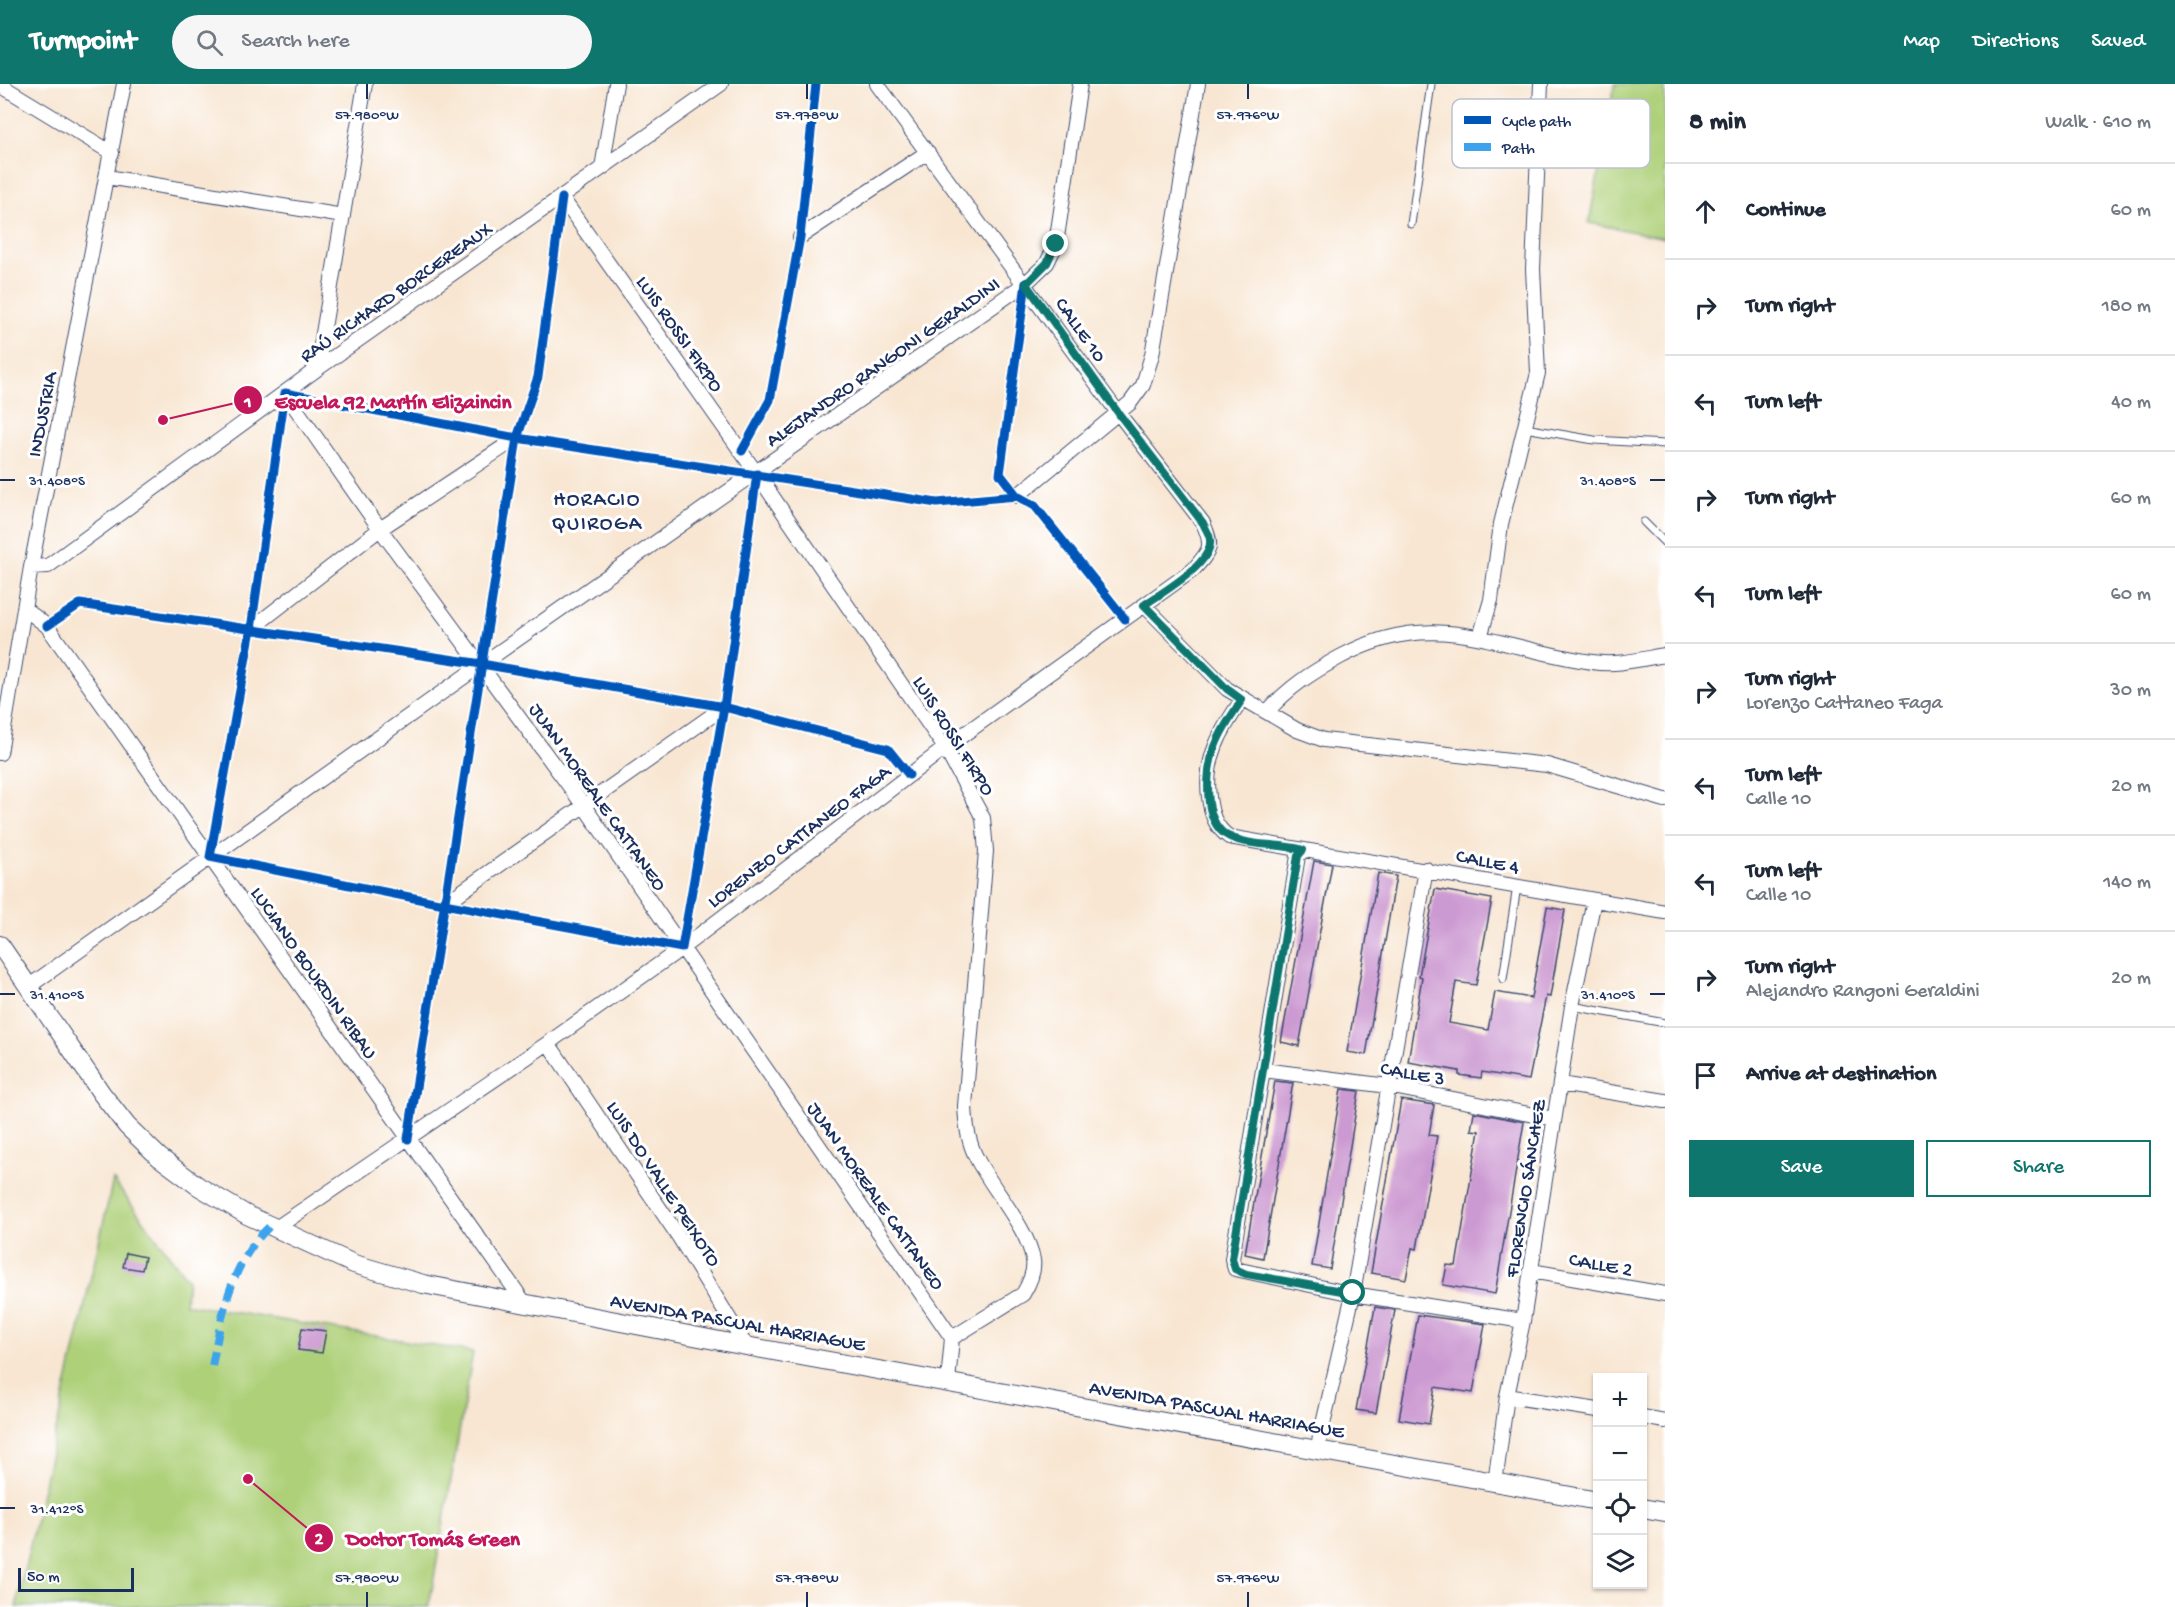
<!DOCTYPE html>
<html lang="en">
<head>
<meta charset="utf-8">
<style>
	:root { --surface:#fff; --page:#f6f6f7; --text:#1f2937; --muted:#747a83; --line:#e0e1e3; --accent:#0f766e }
	body { margin:0; font-family:"Gochi Hand",sans-serif; background:var(--page); color:var(--text) }
	.controls { position:absolute; right:18px; bottom:18px; display:grid; overflow:hidden; border-radius:0px; box-shadow:0 2px 4px #0004 }
	.controls button { width:54px; height:54px; display:grid; place-items:center; padding:0; border:0; border-bottom:2px solid var(--line); background:var(--surface); color:var(--text); font:30px sans-serif }
	.scale { position:absolute; left:18px; bottom:15px; width:116px; box-sizing:border-box; padding-left:6px; border:3px solid #1b2f5e; border-top:0; font-size:16px; line-height:21px; white-space:nowrap; color:#1b2f5e; -webkit-text-stroke:4px #fff; paint-order:stroke }
	.stop { position:absolute; width:18px; height:18px; margin:-14px; border:4px solid #0f766e; border-radius:50%; background:#fff }
	.stop.end { background:#0f766e; border-color:#fff; box-shadow:0 2px 6px #0008 }
	.list { margin:0; padding:0; list-style:none }
	h2 { display:flex; justify-content:space-between; align-items:center; height:78px; margin:0; padding:0 24px; font-size:26px }
	h2 small { font-size:20px; font-weight:400; color:var(--muted) }
	.list li { display:grid; grid-template-columns:39px 1fr auto; gap:18px; align-items:center; box-sizing:border-box; height:96px; padding:0 24px; border-top:2px solid var(--line) }
	.list b { display:block; font-size:22px; white-space:nowrap }
	.list p { margin:0; font-size:20px; white-space:nowrap; color:var(--muted) }
	.list em { font-size:20px; font-style:normal; color:var(--muted) }
	.actions { display:flex; gap:12px; padding:18px 24px }
	.actions a { flex:1; padding:14px 0; border:2px solid var(--accent); border-radius:0px; text-align:center; font-size:21px; color:var(--accent) }
	.actions .main { background:var(--accent); color:#fff }
	.icon { flex:none; width:33px; height:33px; fill:none; stroke:currentColor; stroke-width:2; stroke-linecap:round; stroke-linejoin:round }
	.map { position:relative; flex:none; width:1665px; height:1523px; overflow:hidden }
	header { display:flex; align-items:center; gap:36px; box-sizing:border-box; height:84px; padding:0 30px; background:var(--accent); color:#fff }
	header strong { font-size:28px }
	nav { display:flex; gap:33px; margin-inline-start:auto; font-size:21px }
	.search { width:420px; height:54px; background:var(--page); display:flex; align-items:center; gap:15px; box-sizing:border-box; padding:0 21px; border-radius:33px; color:var(--muted); font-size:22px }
	main { display:flex }
	aside { flex:1; background:var(--surface) }
	.map>svg:first-child { display:block }
	.green { fill:#aed079; stroke:#64806c; stroke-width:1.5 }
	.building { fill:#cc9ad2 }
	.lines { fill:none; stroke-linecap:round; stroke-linejoin:round }
	.lane-casing { stroke:#3c4a6f; stroke-width:9 }
	.street-casing { stroke:#3c4a6f; stroke-width:16 }
	.secondary-casing { stroke:#3c4a6f; stroke-width:20 }
	.lane { stroke:#fff; stroke-width:7 }
	.street { stroke:#fff; stroke-width:14 }
	.secondary { stroke:#fff; stroke-width:18 }
	.quiet { stroke:#3da3ed; stroke-width:8; stroke-dasharray:15 8; stroke-linecap:butt }
	.cycleway-casing { stroke:#fff; stroke-width:13 }
	.cycleway { stroke:#0057b8; stroke-width:9 }
	.route { stroke:#0f766e; stroke-width:8 }
	.ticks { fill:none; stroke:#1b2f5e; stroke-width:2 }
	.labels { text-anchor:middle; stroke-width:6; stroke-linejoin:round; paint-order:stroke }
	.street-label { font-size:20px; fill:#1b2f5e; stroke:#fff }
	.neighbourhood-label { font-size:21px; letter-spacing:1.5px; fill:#1b2f5e; stroke:#fff }
	.key { fill:#fff; stroke:#bbc1cf; stroke-width:1.5 }
	.key-label { font-size:16px; fill:#1b2f5e }
	.ticks-label { font-size:15px; text-anchor:middle; fill:#1b2f5e; stroke:#fff; stroke-width:6; stroke-linejoin:round; paint-order:stroke }
	.leader { fill:none; stroke:#c2185b; stroke-width:2 }
	.callout-dot { fill:#c2185b; stroke:#fff; stroke-width:2 }
	.mark-label { font-size:18px; text-anchor:middle; font-weight:bold; fill:#fff }
	.callout-label { font-size:21px; text-anchor:middle; font-weight:bold; fill:#c2185b; stroke:#fff; stroke-width:6; stroke-linejoin:round; paint-order:stroke }
</style>
</head>
<body>
<header>
<strong>Turnpoint</strong>
<div class="search"><svg class="icon" aria-label="search" viewBox="0 0 24 24"><circle cx="10" cy="10" r="6"/><path d="M15 15l6 6"/></svg>Search here</div>
<nav><a>Map</a><a>Directions</a><a>Saved</a></nav>
</header>
<main>
<div class="map">
<svg width="1665" height="1523" viewBox="0 0 1665 1523">
	<rect width="100%" height="100%" fill="#fff"/>
	<filter id="ink" filterUnits="userSpaceOnUse"><feTurbulence type="fractalNoise" baseFrequency=".0167" numOctaves="2"/><feDisplacementMap in="SourceGraphic" scale="12" xChannelSelector="R" yChannelSelector="G"/><feConvolveMatrix kernelMatrix="1 2 1 2 8 2 1 2 1" color-interpolation-filters="sRGB"/></filter>
	<filter id="wash" filterUnits="userSpaceOnUse"><feTurbulence type="fractalNoise" baseFrequency=".008" numOctaves="4" result="noise"/><feDisplacementMap in="SourceGraphic" scale="24" xChannelSelector="R" yChannelSelector="G"/><feGaussianBlur stdDeviation="1.35" result="paint"/><feColorMatrix in="noise" values="0 0 0 0 0 0 0 0 0 0 0 0 0 0 0 0 0 1.4 0 .05"/><feComposite in="paint" operator="in"/></filter>
	<g filter="url(#wash)">
		<rect width="100%" height="100%" fill="#f8e6d2"/>
		<path class="green" d="M1615,0H1665V154L1589,139Z
			M113,1096L188,1196L185,1220L473,1268L429,1523H16Z"/>
		<g id="blocks">
			<path class="building" d="M1314,777L1332,780L1299,962L1281,958Z
				M1378,789L1396,792L1366,971L1347,968Z
				M1435,805L1492,815L1476,901L1456,898L1449,939L1488,946L1495,908L1531,914L1547,823L1565,826L1550,913L1546,912L1529,996L1482,988L1481,994L1459,991V987L1408,978L1422,893L1419,892Z
				M1275,997L1293,999L1263,1174L1245,1170Z
				M1341,1005L1359,1007L1330,1185L1312,1182Z
				M1401,1016L1434,1021L1429,1051L1437,1052L1417,1165L1412,1164L1406,1195L1371,1189Z
				M1474,1028L1524,1038L1495,1210L1443,1201L1447,1181L1456,1182L1479,1047L1471,1046Z
				M126,1169L145,1173L142,1186L123,1183Z
				M1375,1223L1395,1226L1376,1329L1356,1326Z
				M1418,1231L1485,1240L1473,1309L1435,1303L1429,1340L1399,1335Z
				M302,1244L326,1247L322,1269L298,1266Z"/>
		</g>
	</g>
	<g filter="url(#ink)">
		<use href="#blocks" fill-opacity="0" stroke="#3c4a6f" stroke-width="1.5"/>
		<g class="lines">
			<defs>
				<path id="lane" d="M1411,140L1431,0
					M1525,344L1594,356L1665,360
					M1644,438L1665,459
					M1503,895L1517,802
					M1572,922L1665,939"/>
				<path id="street" d="M0,1L112,69
					M602,84L616,0
					M107,93L343,132
					M562,114L757,390L945,664L983,734L986,767L965,1022C966,1041 968,1058 977,1075C991,1103 1029,1146 1033,1176C1035,1188 1029,1200 1023,1210L952,1254
					M800,153L928,68
					M317,285L365,0
					M285,309L380,445L584,722L952,1254L948,1298
					M1017,412L1130,319L1143,301L1152,271L1198,0
					M31,483L48,482L317,285L721,0
					M1144,521L1227,605L1297,646L1324,656L1547,681L1665,716
					M25,525L47,542L526,1221
					M251,545L380,445L517,354
					M1480,553L1491,516L1501,440L1538,289L1533,185L1541,0
					M1242,616C1221,646 1204,675 1209,713C1211,730 1215,743 1229,753L1665,828
					M1267,628C1289,603 1311,589 1340,573C1436,521 1496,565 1592,578C1616,582 1641,575 1665,571
					M0,669L31,483L124,0
					M1303,766L1298,772L1232,1175L1235,1185L1353,1210L1523,1237
					M444,820L724,623
					M28,903L482,580L1026,199L1047,179L1056,160L1080,0
					M548,959L679,1153L746,1262
					M1263,986L1388,1002L1554,1035
					M1560,1000L1665,1017
					M276,1144L548,959L682,864L945,664L1193,486C1210,467 1214,463 1203,439L1119,330L877,0
					M1531,1187L1665,1210
					M1507,1312L1598,1326
					M1642,1333L1665,1337
					M1317,1366L1353,1210L1426,785
					M1495,1399L1507,1312L1523,1237L1572,922L1594,816"/>
				<path id="secondary" d="M0,861L102,1010L127,1042L159,1073L198,1102L247,1131L354,1180L423,1200L746,1262L1598,1417
					M1642,1424L1665,1428"/>
			</defs>
			<use href="#lane" class="lane-casing"/>
			<use href="#street" class="street-casing"/>
			<use href="#secondary" class="secondary-casing"/>
			<use href="#lane" class="lane"/>
			<use href="#street" class="street"/>
			<use href="#secondary" class="secondary"/>
			<path class="quiet" d="M212,1282C222,1231 230,1179 270,1142"/>
			<defs>
				<path id="cycleway" d="M1026,199L1000,390L1017,412L1035,422L1125,535
					M742,367L770,316L800,153L816,0
					M757,390L724,623L682,864L444,820L210,773L251,545L285,309L517,354L937,419L1017,412
					M47,542L80,520L482,580L724,623L888,665L909,691
					M408,1055L517,354L538,293L562,114"/>
			</defs>
			<use href="#cycleway" class="cycleway-casing"/>
			<use href="#cycleway" class="cycleway"/>
		</g>
	</g>
	<g class="lines" filter="url(#ink)">
		<path class="route" d="M1056,160L1047,179L1026,200L1119,330L1203,439C1205,444 1210,451 1210,456C1213,480 1161,509 1144,521L1227,605L1242,616C1218,650 1204,675 1209,719C1211,732 1216,747 1230,753C1252,763 1280,759 1303,766L1298,772L1232,1175L1235,1185L1246,1190L1353,1209"/>
	</g>
	<path class="ticks" d="M367,0V15M807,0V15M1248,0V15M0,396H15M1650,396H1665M0,910H15M1650,910H1665M0,1424H15M367,1508V1523M807,1508V1523M1248,1508V1523"/>
	<g class="labels">
		<g class="street-label">
			<text transform="translate(395 207) rotate(-35)" y="7">RAÚ RICHARD BORCEREAUX</text>
			<text transform="translate(1082 245) rotate(55)" y="7">CALLE 10</text>
			<text transform="translate(681 249) rotate(55)" y="7">LUIS ROSSI FIRPO</text>
			<text transform="translate(882 277) rotate(-35)" y="7">ALEJANDRO RANGONI GERALDINI</text>
			<text transform="translate(41 330) rotate(-79)" y="7">INDUSTRIA</text>
			<text transform="translate(955 651) rotate(58)" y="7">LUIS ROSSI FIRPO</text>
			<text transform="translate(599 712) rotate(55)" y="7">JUAN MOREALE CATTANEO</text>
			<text transform="translate(798 751) rotate(-37)" y="7">LORENZO CATTANEO FAGA</text>
			<text transform="translate(1488 776) rotate(11)" y="7">CALLE 4</text>
			<text transform="translate(315 888) rotate(55)" y="7">LUCIANO BOURDIN RIBAU</text>
			<text transform="translate(1413 988) rotate(10)" y="7">CALLE 3</text>
			<text transform="translate(665 1099) rotate(57)" y="7">LUIS DO VALLE PEIXOTO</text>
			<text transform="translate(1524 1104) rotate(-81)" y="7">FLORENCIO SÁNCHEZ</text>
			<text transform="translate(877 1111) rotate(55)" y="7">JUAN MOREALE CATTANEO</text>
			<text transform="translate(1601 1179) rotate(10)" y="7">CALLE 2</text>
			<text transform="translate(738 1237) rotate(10)" y="7">AVENIDA PASCUAL HARRIAGUE</text>
			<text transform="translate(1217 1324) rotate(10)" y="7">AVENIDA PASCUAL HARRIAGUE</text>
		</g>
		<g class="neighbourhood-label">
			<text x="597" y="421">HORACIO<tspan x="597" dy="24">QUIROGA</tspan></text>
		</g>
	</g>
	<rect x="1452" y="15" width="198" height="69" rx="9" class="key"/>
	<rect x="1464" y="32" width="27" height="8" fill="#0057b8"/>
	<rect x="1464" y="59" width="27" height="8" fill="#3da3ed"/>
	<g class="key-label">
		<text x="1502" y="42">Cycle path</text>
		<text x="1502" y="69">Path</text>
	</g>
	<g class="ticks-label">
		<text x="367" y="35">57.980°W</text>
		<text x="807" y="35">57.978°W</text>
		<text x="1248" y="35">57.976°W</text>
		<text x="57" y="401">31.408°S</text>
		<text x="1608" y="401">31.408°S</text>
		<text x="57" y="915">31.410°S</text>
		<text x="1608" y="915">31.410°S</text>
		<text x="57" y="1429">31.412°S</text>
		<text x="367" y="1498">57.980°W</text>
		<text x="807" y="1498">57.978°W</text>
		<text x="1248" y="1498">57.976°W</text>
	</g>
	<path class="leader" d="M163 336L248 316M248 1395L319 1454"/>
	<g class="callout-dot">
		<circle cx="163" cy="336" r="6"/>
		<circle cx="248" cy="1395" r="6"/>
		<circle cx="248" cy="316" r="15"/>
		<circle cx="319" cy="1454" r="15"/>
	</g>
	<g class="mark-label">
		<text x="248" y="323">1</text>
		<text x="319" y="1460">2</text>
	</g>
	<g class="callout-label">
		<text x="393" y="324">Escuela 92 Martín Elizaincin</text>
		<text x="433" y="1461">Doctor Tomás Green</text>
	</g>
</svg>
<div class="controls">
<button>+</button>
<button>−</button>
<button><svg class="icon" aria-label="locate" viewBox="0 0 24 24"><circle cx="12" cy="12" r="6"/><path d="M12 2v4M12 18v4M2 12h4M18 12h4"/></svg></button>
<button><svg class="icon" aria-label="layers" viewBox="0 0 24 24"><path d="M12 4l9 5-9 5-9-5zM3 14l9 5 9-5"/></svg></button>
</div>
<div class="scale">50 m</div>
<div class="stop" style="left:1353px;top:1209px"></div>
<div class="stop end" style="left:1056px;top:160px"></div>
</div>
<aside>
<h2>8 min<small>Walk · 610 m</small></h2>
<ul class="list">
<li><svg class="icon" aria-label="ahead" viewBox="0 0 24 24"><path d="M12 20V5M6 11l6-6 6 6"/></svg><div><b>Continue</b></div><em>60 m</em></li>
<li><svg class="icon" aria-label="right" viewBox="0 0 24 24"><path d="M7 20v-9h11M14 6l5 5-5 5"/></svg><div><b>Turn right</b></div><em>180 m</em></li>
<li><svg class="icon" aria-label="left" viewBox="0 0 24 24"><path d="M17 20v-9H6M10 6l-5 5 5 5"/></svg><div><b>Turn left</b></div><em>40 m</em></li>
<li><svg class="icon" aria-label="right" viewBox="0 0 24 24"><path d="M7 20v-9h11M14 6l5 5-5 5"/></svg><div><b>Turn right</b></div><em>60 m</em></li>
<li><svg class="icon" aria-label="left" viewBox="0 0 24 24"><path d="M17 20v-9H6M10 6l-5 5 5 5"/></svg><div><b>Turn left</b></div><em>60 m</em></li>
<li><svg class="icon" aria-label="right" viewBox="0 0 24 24"><path d="M7 20v-9h11M14 6l5 5-5 5"/></svg><div><b>Turn right</b><p>Lorenzo Cattaneo Faga</p></div><em>30 m</em></li>
<li><svg class="icon" aria-label="left" viewBox="0 0 24 24"><path d="M17 20v-9H6M10 6l-5 5 5 5"/></svg><div><b>Turn left</b><p>Calle 10</p></div><em>20 m</em></li>
<li><svg class="icon" aria-label="left" viewBox="0 0 24 24"><path d="M17 20v-9H6M10 6l-5 5 5 5"/></svg><div><b>Turn left</b><p>Calle 10</p></div><em>140 m</em></li>
<li><svg class="icon" aria-label="right" viewBox="0 0 24 24"><path d="M7 20v-9h11M14 6l5 5-5 5"/></svg><div><b>Turn right</b><p>Alejandro Rangoni Geraldini</p></div><em>20 m</em></li>
<li><svg class="icon" aria-label="arrive" viewBox="0 0 24 24"><path d="M6 21V4h12l-3 4 3 4H6"/></svg><div><b>Arrive at destination</b></div></li>
</ul>
<div class="actions"><a class="main">Save</a><a>Share</a></div>
</aside>
</main>
</body>
</html>
